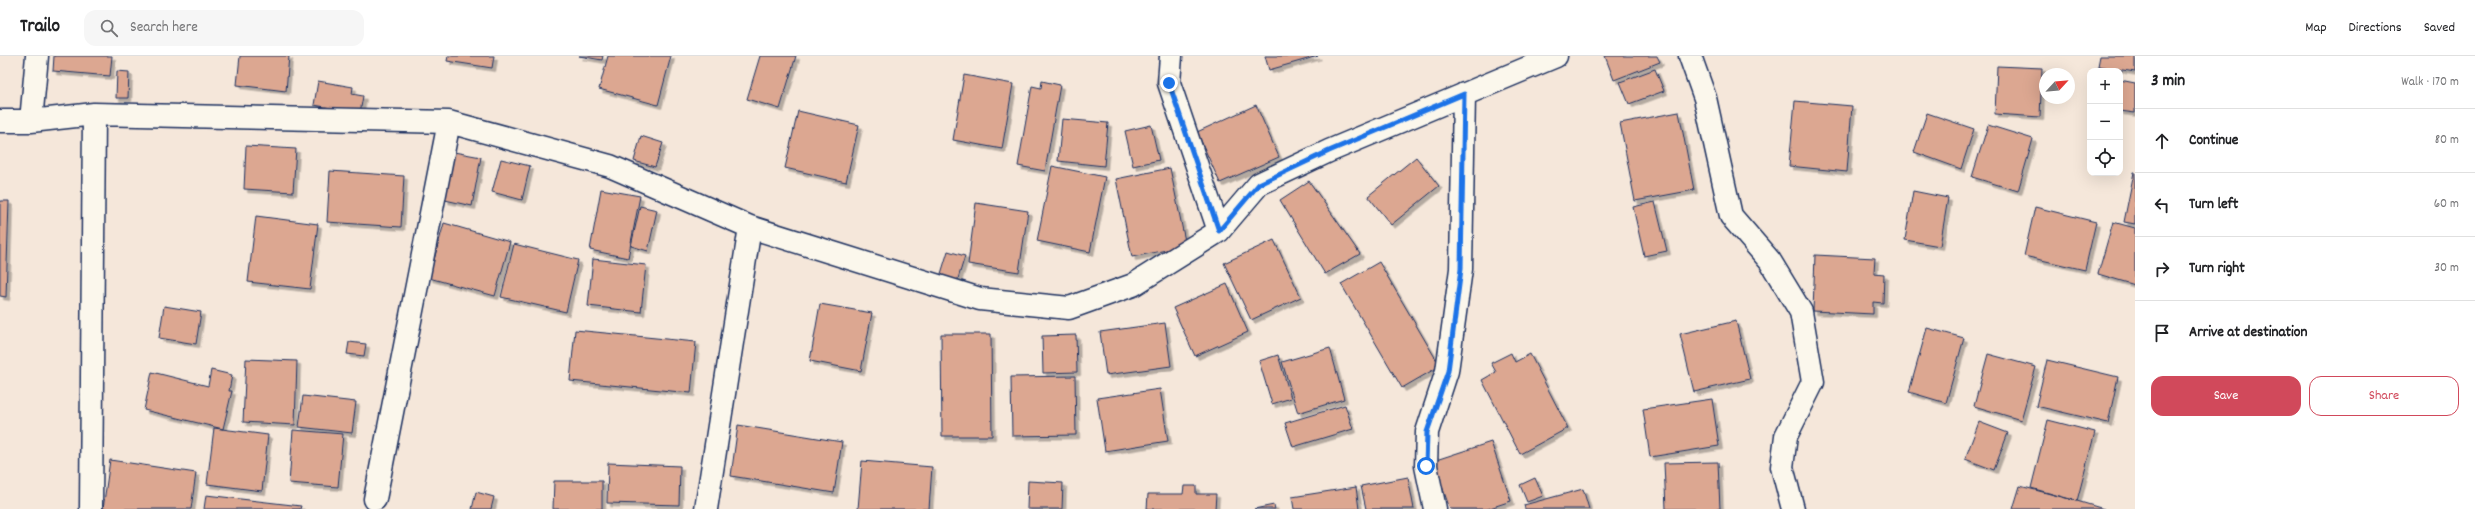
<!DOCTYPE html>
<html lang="en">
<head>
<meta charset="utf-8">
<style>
	:root { --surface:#fff; --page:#f6f6f6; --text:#202124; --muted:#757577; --line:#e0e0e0; --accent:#d1495b }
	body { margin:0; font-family:Dekko,sans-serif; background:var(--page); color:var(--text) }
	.controls { position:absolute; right:12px; top:12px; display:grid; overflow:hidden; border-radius:8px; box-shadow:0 4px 16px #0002 }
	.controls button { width:36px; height:36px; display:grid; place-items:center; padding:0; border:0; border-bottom:1px solid var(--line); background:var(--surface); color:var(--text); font:20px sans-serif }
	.compass { position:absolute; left:2039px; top:12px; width:36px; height:36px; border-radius:50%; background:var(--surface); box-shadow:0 4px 16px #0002; rotate:64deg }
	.stop { position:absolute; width:12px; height:12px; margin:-9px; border:3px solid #1a73e8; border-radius:50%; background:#fff }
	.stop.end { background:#1a73e8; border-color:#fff; box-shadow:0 1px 4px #0008 }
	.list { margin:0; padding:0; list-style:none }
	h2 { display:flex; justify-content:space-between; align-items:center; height:52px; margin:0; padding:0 16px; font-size:17px }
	h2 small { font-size:13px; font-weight:400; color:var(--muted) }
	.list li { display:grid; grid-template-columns:26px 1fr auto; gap:12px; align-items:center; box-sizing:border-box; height:64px; padding:0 16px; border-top:1px solid var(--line) }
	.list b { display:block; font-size:15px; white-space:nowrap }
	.list em { font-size:13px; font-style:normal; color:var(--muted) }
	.actions { display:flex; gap:8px; padding:12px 16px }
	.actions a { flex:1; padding:9px 0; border:1px solid var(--accent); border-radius:12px; text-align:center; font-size:14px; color:var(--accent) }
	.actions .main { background:var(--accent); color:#fff }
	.icon { flex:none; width:22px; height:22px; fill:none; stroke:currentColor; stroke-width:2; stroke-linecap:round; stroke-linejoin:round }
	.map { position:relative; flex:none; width:2135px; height:453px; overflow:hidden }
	header { display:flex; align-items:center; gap:24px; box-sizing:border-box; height:56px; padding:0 20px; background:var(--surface); border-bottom:1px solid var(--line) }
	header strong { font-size:19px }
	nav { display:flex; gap:22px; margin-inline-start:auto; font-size:14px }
	.search { width:280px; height:36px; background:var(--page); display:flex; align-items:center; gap:10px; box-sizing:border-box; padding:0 14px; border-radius:12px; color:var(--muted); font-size:15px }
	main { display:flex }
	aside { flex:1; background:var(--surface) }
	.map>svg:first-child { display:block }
	.building { fill:#dca791; stroke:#1b2f5e; filter:url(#shadow) }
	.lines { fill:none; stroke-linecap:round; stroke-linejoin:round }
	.street-casing { stroke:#1b2f5e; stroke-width:25 }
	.street { stroke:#fbf7ec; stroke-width:22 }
	.route { stroke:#1a73e8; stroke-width:5 }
</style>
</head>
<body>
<header>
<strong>Trailo</strong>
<div class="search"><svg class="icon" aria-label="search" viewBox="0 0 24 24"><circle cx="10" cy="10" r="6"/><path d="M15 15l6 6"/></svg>Search here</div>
<nav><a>Map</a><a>Directions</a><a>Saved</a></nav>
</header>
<main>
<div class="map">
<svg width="2135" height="453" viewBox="0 0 2135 453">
	<defs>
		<filter id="shadow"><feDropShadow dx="3.5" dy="3.5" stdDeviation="0" flood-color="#0004"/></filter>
	</defs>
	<rect width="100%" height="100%" fill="#f5e7da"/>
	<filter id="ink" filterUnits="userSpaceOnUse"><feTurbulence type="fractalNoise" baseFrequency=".025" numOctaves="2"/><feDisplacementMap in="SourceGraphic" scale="8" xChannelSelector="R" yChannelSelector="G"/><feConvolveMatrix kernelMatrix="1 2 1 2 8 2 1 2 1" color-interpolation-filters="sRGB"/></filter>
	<g filter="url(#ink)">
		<path class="building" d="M54,0H112L110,20L53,15Z
			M240,0H289L286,35L237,29Z
			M448,0H494L492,12L447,5Z
			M579,0H603L602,4Z
			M608,0H671L658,49L599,33Z
			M760,0H796L780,53L747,43Z
			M1265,0H1318L1269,14Z
			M1605,0H1657L1660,6L1614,24Z
			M2100,0H2135V16L2098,10Z
			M1997,10L2042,12L2040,61L1995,58Z
			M1655,13L1664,35L1629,48L1620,26Z
			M117,15L129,16L128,42H116Z
			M964,19L1013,28L1002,93L953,84Z
			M2120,24L2135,27V57L2120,55Z
			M318,25L353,31L352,38L363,40L360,57L314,49Z
			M1042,25L1060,29L1045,115L1018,110L1032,30L1041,32Z
			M1795,45L1852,50L1847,116L1789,110Z
			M1256,49L1279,101L1220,127L1197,76Z
			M798,55L859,69L846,126L785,112Z
			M1679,56L1694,134L1635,145L1620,67Z
			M1927,57L1974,73L1961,113L1914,96Z
			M1062,63L1108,67L1104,110L1058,105Z
			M1151,69L1159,104L1133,110L1125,75Z
			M1988,69L2033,83L2018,135L1972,121Z
			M641,80L663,87L655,111L634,105Z
			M246,90L296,93L293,136L244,133Z
			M454,96L481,101L472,150L445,144Z
			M1416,101L1439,130L1391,169L1368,140Z
			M501,103L530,110L522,144L492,136Z
			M1052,110L1105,121L1090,196L1037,185Z
			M1170,112L1186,190L1132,201L1116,123Z
			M330,115L404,120L401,171L327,166Z
			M2134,116H2135V168L2124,166Z
			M1309,125L1360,198L1325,218L1280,144Z
			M601,133L640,140L628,202L590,194Z
			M1913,135L1948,142L1940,190L1905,184Z
			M0,145H9L6,241L0,240Z
			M1655,146L1667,195L1644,200L1633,151Z
			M976,147L1028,155L1019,216L968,208Z
			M640,150L657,154L648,195L631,190Z
			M2035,151L2096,166L2085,214L2024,200Z
			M256,160L318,168L310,233L248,226Z
			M2113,166L2135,172V229L2098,218Z
			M444,167L510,186L495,240L429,222Z
			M1274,184L1301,241L1251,264L1224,207Z
			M514,188L578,204L566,256L501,241Z
			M948,195L965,200L957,226L940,221Z
			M1815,199L1875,202L1874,217L1884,218L1883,247L1873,246V258L1813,255Z
			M593,203L646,209L641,256L588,250Z
			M1379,206L1440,310L1402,332L1341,228Z
			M1227,228L1248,276L1195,300L1173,252Z
			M820,248L872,257L861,315L810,305Z
			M164,250L201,256L196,288L159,282Z
			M1736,265L1750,323L1694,336L1680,278Z
			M1165,267L1171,310L1106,319L1100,276Z
			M1927,272L1964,282L1946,347L1909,336Z
			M575,274L696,286L691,337L570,325Z
			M941,278H991L992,380H942Z
			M1076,279L1077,316L1043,317L1042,280Z
			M349,286L366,288L364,300L347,298Z
			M1330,292L1344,343L1298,357L1282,306Z
			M1511,297L1515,306L1530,298L1568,372L1520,398L1482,324L1496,316L1491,307Z
			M1988,298L2036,311L2021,364L1974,350Z
			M1278,299L1291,342L1272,348L1259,305Z
			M246,303L297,305L295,369L243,366Z
			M2047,304L2118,321L2108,367L2036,350Z
			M211,314L232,319L229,335H232L223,373L144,354L152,316L208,330Z
			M1075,320L1076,379L1012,380L1011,321Z
			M1160,333L1168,385L1105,395L1097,342Z
			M303,340L356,346L352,377L299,371Z
			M1712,343L1719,390L1650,401L1643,353Z
			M1345,349L1353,373L1293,391L1285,367Z
			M2048,364L2095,376L2077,445L2031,432Z
			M1979,366L2008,377L1994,414L1965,403Z
			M738,369L842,386L834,437L731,420Z
			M214,372L268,379L262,435L207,428Z
			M293,374L343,378L338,431L289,427Z
			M1491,386L1511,445L1487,453H1450L1433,405Z
			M110,404L196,417L191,453H103Z
			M862,405L932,411L929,453H858Z
			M1718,406L1720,453H1666L1664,407Z
			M608,407L680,410L679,449L607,447Z
			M1408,421L1414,453H1366L1361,430Z
			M1535,422L1543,440L1527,446L1520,429Z
			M554,425H602V453H553Z
			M1028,425L1063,427L1062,453H1027Z
			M1184,430H1196V438H1216L1215,453H1147L1148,438H1183Z
			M2020,430L2077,445L2104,453H2013Z
			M1356,431L1359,453H1294L1292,441Z
			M1583,433L1589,453H1525L1524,449Z
			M476,436L494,441L491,453H472Z
			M206,439L301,450L300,453H204Z
			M1274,449L1275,453H1254Z"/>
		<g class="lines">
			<defs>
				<path id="street" d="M1171,0L1169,27L1219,175
					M1690,0L1705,42L1731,160L1770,205L1801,256L1813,326L1786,380L1782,411L1793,453
					M0,65H31L94,58L449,66L610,110L750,171L980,243L1069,252L1133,229L1219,175L1259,128L1329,95L1556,0
					M31,65L37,0
					M375,443L449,66
					M91,453L94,58
					M706,453L750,171
					M1435,453L1426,410L1427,376L1447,315L1461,213L1464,38"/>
			</defs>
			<use href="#street" class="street-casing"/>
			<use href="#street" class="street"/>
		</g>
	</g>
	<g class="lines" filter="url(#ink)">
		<path class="route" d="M1169,27L1219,175L1259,128L1329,95L1464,38L1461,213L1448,315L1427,376L1426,410"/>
	</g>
</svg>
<div class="controls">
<button>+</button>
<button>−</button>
<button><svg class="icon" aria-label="locate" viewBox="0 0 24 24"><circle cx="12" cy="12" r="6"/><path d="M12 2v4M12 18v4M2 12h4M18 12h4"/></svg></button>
</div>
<svg class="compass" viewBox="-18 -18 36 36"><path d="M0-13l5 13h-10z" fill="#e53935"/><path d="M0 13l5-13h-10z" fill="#757577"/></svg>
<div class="stop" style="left:1426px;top:410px"></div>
<div class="stop end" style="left:1169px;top:27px"></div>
</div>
<aside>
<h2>3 min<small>Walk · 170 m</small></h2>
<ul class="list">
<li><svg class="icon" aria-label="ahead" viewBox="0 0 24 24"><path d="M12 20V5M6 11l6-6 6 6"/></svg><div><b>Continue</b></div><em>80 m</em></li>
<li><svg class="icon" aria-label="left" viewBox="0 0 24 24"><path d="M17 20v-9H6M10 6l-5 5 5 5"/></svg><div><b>Turn left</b></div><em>60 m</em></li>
<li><svg class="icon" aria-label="right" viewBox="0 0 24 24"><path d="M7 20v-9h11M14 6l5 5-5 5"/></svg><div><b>Turn right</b></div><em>30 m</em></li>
<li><svg class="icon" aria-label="arrive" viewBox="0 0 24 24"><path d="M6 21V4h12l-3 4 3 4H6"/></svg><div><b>Arrive at destination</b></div></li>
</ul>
<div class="actions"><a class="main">Save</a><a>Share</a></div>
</aside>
</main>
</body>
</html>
